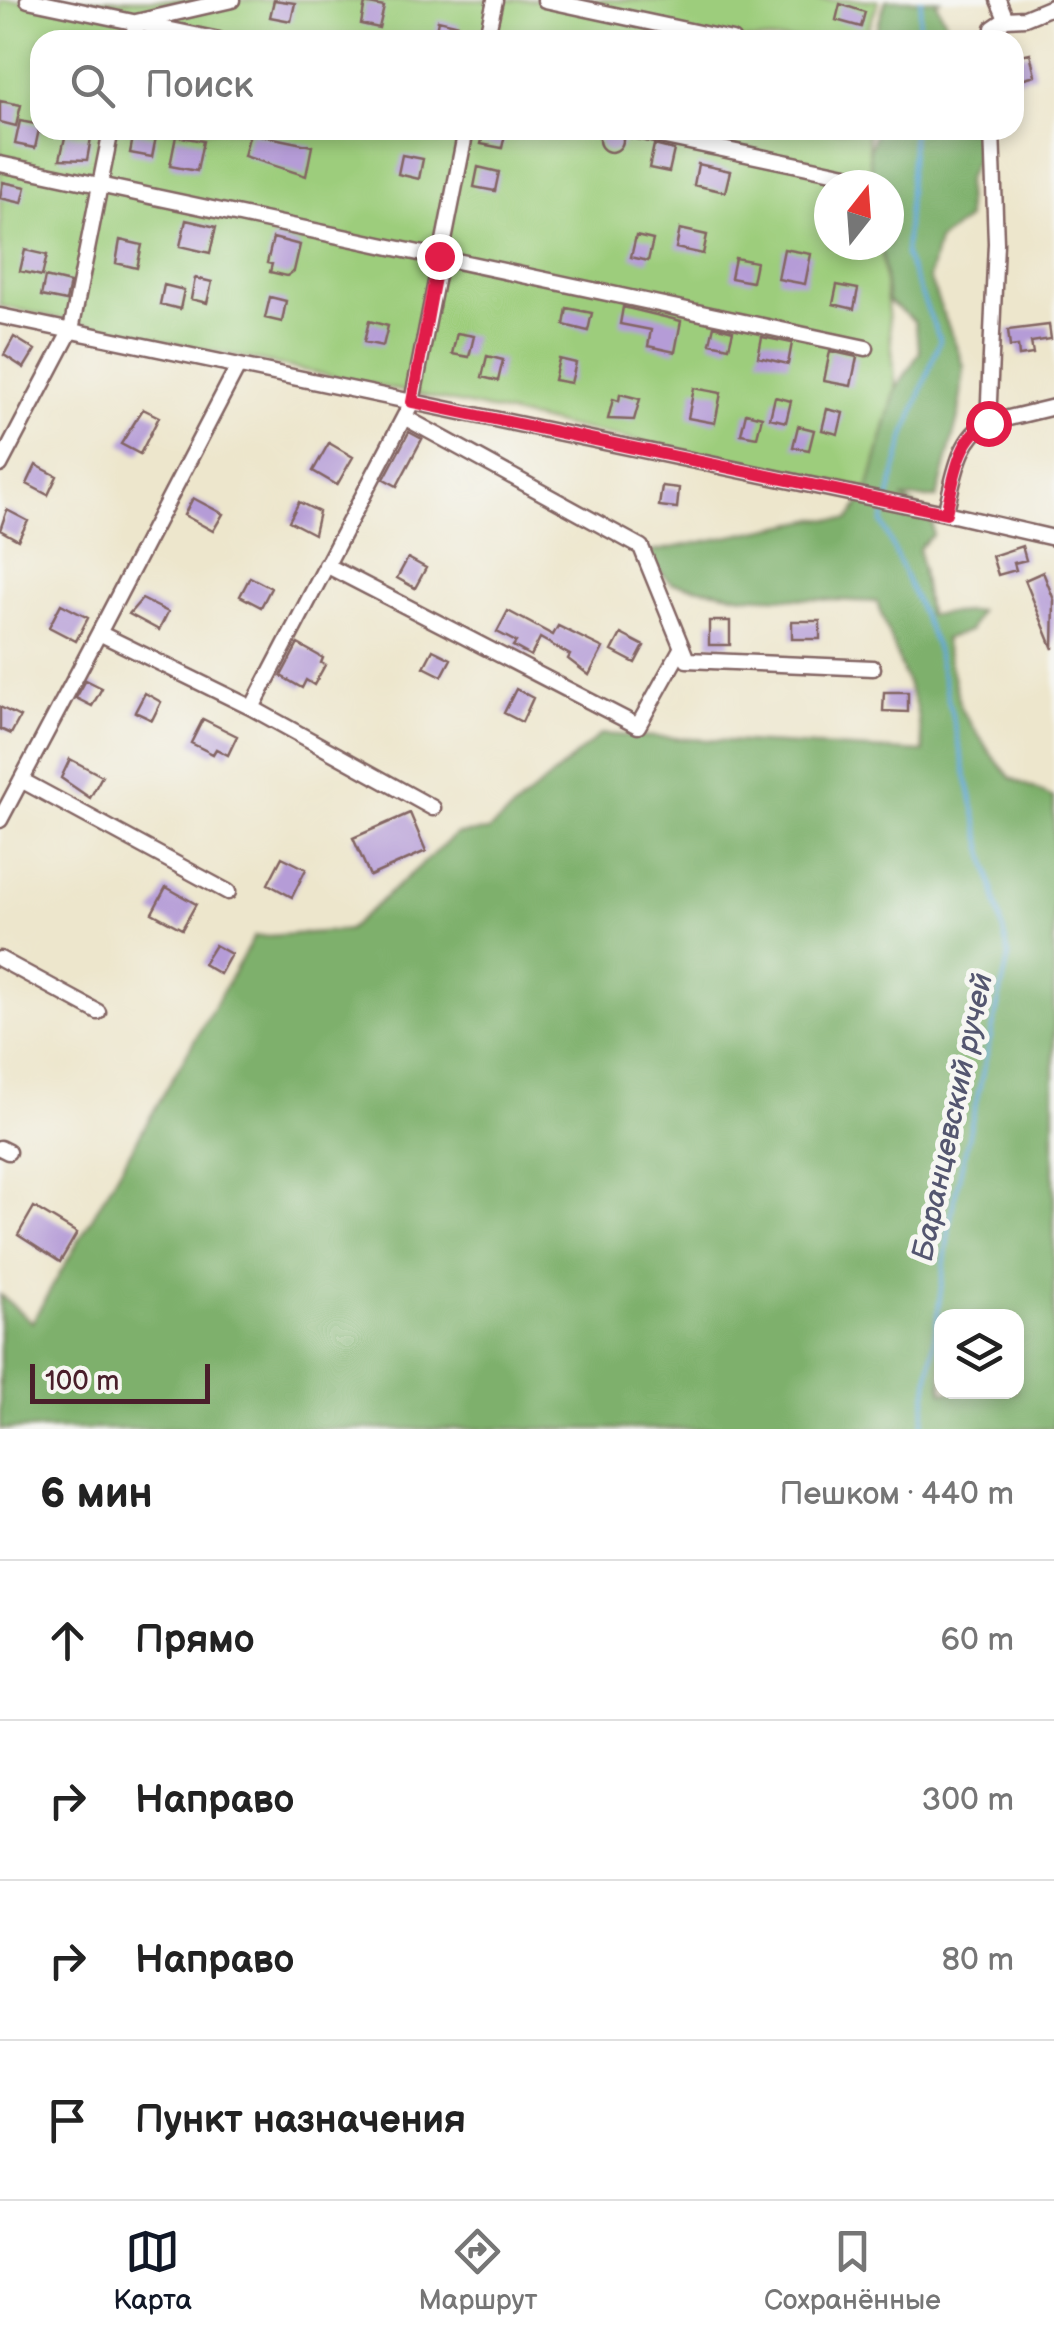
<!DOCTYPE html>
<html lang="ru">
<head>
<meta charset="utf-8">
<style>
	:root { --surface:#fff; --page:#f6f6f6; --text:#222; --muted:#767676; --line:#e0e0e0; --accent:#111827 }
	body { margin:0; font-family:"Balsamiq Sans",sans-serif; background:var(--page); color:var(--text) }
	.controls { position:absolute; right:30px; bottom:30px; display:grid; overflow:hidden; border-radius:20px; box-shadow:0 5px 15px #0003 }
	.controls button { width:90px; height:90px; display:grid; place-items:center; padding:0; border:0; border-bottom:2px solid var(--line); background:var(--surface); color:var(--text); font:50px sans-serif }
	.compass { position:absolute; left:814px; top:170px; width:90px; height:90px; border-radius:50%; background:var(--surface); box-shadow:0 5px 15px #0003; rotate:17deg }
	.scale { position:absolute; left:30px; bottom:25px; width:180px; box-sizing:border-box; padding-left:10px; border:5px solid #4a1f2b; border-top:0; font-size:28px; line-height:35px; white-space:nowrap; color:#4a1f2b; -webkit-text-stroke:8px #f6f6f2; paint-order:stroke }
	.stop { position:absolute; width:30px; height:30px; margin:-22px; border:8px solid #e11d48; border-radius:50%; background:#fff }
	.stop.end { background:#e11d48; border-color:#fff; box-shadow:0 2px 10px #0008 }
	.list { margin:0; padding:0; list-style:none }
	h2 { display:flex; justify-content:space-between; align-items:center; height:130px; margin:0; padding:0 40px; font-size:42px }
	h2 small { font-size:32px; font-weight:400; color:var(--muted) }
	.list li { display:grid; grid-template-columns:65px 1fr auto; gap:30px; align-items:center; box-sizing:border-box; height:160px; padding:0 40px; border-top:2px solid var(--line) }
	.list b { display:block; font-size:38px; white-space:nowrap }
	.list em { font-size:32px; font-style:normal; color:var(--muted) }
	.icon { flex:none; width:55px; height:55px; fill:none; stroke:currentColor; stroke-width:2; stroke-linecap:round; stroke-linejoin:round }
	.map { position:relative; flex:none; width:1054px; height:1429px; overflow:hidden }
	.search { position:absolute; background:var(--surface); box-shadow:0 5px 15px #0003; left:30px; right:30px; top:30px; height:110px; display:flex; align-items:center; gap:25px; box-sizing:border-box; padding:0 35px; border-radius:30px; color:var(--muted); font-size:38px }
	.sheet { height:770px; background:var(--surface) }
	nav { display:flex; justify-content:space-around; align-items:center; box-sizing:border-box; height:140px; border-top:2px solid var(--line); background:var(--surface); font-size:28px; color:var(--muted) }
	nav a { display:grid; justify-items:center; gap:5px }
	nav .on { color:var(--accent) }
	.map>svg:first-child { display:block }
	.green { fill:#9dcd7c; stroke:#747654; stroke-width:2.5 }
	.forest { fill:#7eb06c; stroke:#64684c; stroke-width:2.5; fill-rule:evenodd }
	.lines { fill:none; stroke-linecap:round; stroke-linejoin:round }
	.stream { stroke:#62a8d8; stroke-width:4 }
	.building { fill:#b59cd7 }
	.minor-casing { stroke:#836563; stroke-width:19 }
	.minor { stroke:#fff; stroke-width:14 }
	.route { stroke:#e11d48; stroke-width:12 }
	.labels { text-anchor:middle; stroke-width:10; stroke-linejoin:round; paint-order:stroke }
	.water-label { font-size:30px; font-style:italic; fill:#545670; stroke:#f6f6f2 }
</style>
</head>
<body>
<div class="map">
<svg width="1054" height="1429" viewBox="0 0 1054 1429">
	<rect width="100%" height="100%" fill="#f6f6f2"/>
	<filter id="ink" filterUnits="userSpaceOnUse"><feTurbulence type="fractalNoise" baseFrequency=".01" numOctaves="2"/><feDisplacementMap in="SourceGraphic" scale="20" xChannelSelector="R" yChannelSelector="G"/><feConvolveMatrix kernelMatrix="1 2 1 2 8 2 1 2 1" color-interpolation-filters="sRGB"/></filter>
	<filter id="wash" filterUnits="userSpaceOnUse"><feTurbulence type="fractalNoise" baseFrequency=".0048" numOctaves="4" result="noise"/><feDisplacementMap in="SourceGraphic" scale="40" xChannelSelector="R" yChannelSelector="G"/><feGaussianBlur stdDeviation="2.25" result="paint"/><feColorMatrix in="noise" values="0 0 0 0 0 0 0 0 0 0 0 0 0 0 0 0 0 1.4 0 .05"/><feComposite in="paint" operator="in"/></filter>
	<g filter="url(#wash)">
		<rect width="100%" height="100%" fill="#ede6cc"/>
		<path class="green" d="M0,0H879L864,40H40V130H867L873,185H829V245H881L896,389L868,490L0,306Z"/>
		<path class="forest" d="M886,0H940L936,3L956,40H873Z
			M876,130H975L980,152L966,180L967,219L938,241L929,278L964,366L959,414L937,498H901L932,514L933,535L919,548L928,615L979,611L969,631L944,639L961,709L991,754L1011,778L1054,798V1429H0V1295L32,1322L254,937L348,930L456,834L488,831L601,734L924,752L916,707L877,602L743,596L672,583L641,554L816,519L849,520L868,490L896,389L920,352L914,321L888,301L881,245H889V185H873L869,153ZM942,1316H1016V1392H942Z"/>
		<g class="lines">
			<path class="stream" d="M918,40L921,0
				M913,130L905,255L940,340L905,436L882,523L935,644L1009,956L952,1209L922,1429"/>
		</g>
		<g id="blocks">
			<path class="building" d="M274,0L295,3L291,21L270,17Z
				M365,3L384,7L379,28L361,24Z
				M840,4L865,12L861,27L836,20Z
				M438,20L459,25L456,40H434Z
				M1030,53L1035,75L1014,81L1016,56Z
				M0,101L21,105L16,126L0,122Z
				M20,121L40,125L35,148L15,144Z
				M599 140a12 12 0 1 1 24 0a12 12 0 1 1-24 0Z
				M484,130H506L502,148L481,144Z
				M134,132L156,137L152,157L130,153Z
				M66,133L91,138L87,160L60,159Z
				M250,133L312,146L306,176L244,156Z
				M176,136L203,141L197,171L170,166Z
				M654,145L674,150L669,172L649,168Z
				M402,155L423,159L419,179L398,174Z
				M698,164L730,171L725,192L694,185Z
				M478,167L499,172L495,191L474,187Z
				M3,182L26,187L22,203L0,198Z
				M186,220L216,227L210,253L180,246Z
				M680,229L707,235L703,254L676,248Z
				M636,236L653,240L648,261L631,257Z
				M273,238L300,245L294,271L287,276L270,272L272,264L267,263Z
				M120,240L142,245L137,268L116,263Z
				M784,249L811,254L805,284L778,279Z
				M25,250L47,255L42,276L20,271Z
				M735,258L756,262L752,282L731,278Z
				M45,277L70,283L66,301L41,296Z
				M195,278L212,282L207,303L191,299Z
				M164,285L184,290L180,309L160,304Z
				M837,285L858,289L854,309L833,304Z
				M270,297L286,301L282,322L265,318Z
				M623,307L681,321L675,352L648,346L651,330L620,324Z
				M567,308L592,313L588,331L564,325Z
				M369,321L388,326L383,346L364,342Z
				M1049,325L1051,339L1031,342L1033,354L1019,356L1018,346L1010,347L1008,330Z
				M714,326L733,331L729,347L710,343Z
				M457,333L474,336L469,357L452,354Z
				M14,337L35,350L24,368L4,355Z
				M762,337L792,343L788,364L758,357Z
				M830,351L857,357L851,386L824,381Z
				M487,356L503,360L498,381L482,377Z
				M559,359L576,363L571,383L554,380Z
				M694,388L721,393L715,423L688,418Z
				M620,394L640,399L634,420L608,419L613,399L619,401Z
				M775,397L791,401L786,422L770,418Z
				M143,409L159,417L140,454L121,444Z
				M827,409L843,413L838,434L822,430Z
				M746,413L762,417L757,437L741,434Z
				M798,426L814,430L809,450L793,447Z
				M409,432L422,439L397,486L384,479Z
				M329,443L353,457L337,485L313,471Z
				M36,465L57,476L48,495L27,484Z
				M662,486L679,488L677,508L659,506Z
				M193,498L223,514L213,531L184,515Z
				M299,502L319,512L314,534L289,521Z
				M7,510L28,521L18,540L0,530Z
				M1022,546L1026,560L1014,563L1016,570L998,575L992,556Z
				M408,558L426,568L415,588L397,578Z
				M1043,572L1054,600L1053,649L1025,580Z
				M250,577L271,588L261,607L240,596Z
				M142,599L168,612L159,630L129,614Z
				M61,604L88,618L76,641L49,627Z
				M508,611L553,635L558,626L603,648L589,675L568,659L570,655L540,638L531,656L513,646L516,642L497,632Z
				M709,621H730V645H709Z
				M792,621H820V639H792Z
				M621,634L644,646L635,663L612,651Z
				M298,644L323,658L321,663L325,665L314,685L306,680L302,688L281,676Z
				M433,650L451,659L442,676L424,667Z
				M86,680L102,688L92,706L76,698Z
				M516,689L533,698L522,722L504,713Z
				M884,692H908V712L883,711Z
				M145,693L161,702L152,720L135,712Z
				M0,707L20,717L11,734L0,729Z
				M203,719L237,736L228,755L216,749L213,754L191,743Z
				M70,759L102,776L90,798L61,778Z
				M410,813L426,851L370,876L353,838Z
				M282,857L306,869L292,897L268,884Z
				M166,887L196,904L182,929L152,913Z
				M215,945L231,954L220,974L203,964Z
				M34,1207L77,1233L60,1262L18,1235Z"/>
		</g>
	</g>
	<g filter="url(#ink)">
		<use href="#blocks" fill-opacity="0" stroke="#836563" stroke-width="2.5"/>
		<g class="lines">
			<defs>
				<path id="minor" d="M28,0L219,40
					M545,0L732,40
					M998,0L1006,19L1025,18L1054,6
					M132,40L136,22L232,0
					M486,40L495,0
					M993,40V28L1006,19
					M632,130L851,176
					M992,130L996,243L988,423L1054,407
					M0,164L866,348
					M0,316L945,513C954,482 957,438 988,423
					M238,366L99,633L252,708L433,808
					M404,417L641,547L687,660L873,668
					M0,465L71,330L111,130
					M945,513L1054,538
					M326,565L638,726L682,647
					M252,708L412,402L466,130
					M21,780L228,892
					M0,820L99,633
					M0,959L98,1012
					M0,1148L8,1152"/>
			</defs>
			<use href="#minor" class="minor-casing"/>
			<use href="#minor" class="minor"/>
		</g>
	</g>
	<g class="lines" filter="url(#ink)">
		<path class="route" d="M439,256L412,402L946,513C954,481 957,438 988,423"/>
	</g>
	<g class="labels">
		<g class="water-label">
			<text transform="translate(952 1117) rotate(-78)" y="10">Баранцевский ручей</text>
		</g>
	</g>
</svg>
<div class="controls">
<button><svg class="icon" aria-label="layers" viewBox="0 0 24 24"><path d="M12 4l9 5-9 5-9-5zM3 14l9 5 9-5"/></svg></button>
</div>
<svg class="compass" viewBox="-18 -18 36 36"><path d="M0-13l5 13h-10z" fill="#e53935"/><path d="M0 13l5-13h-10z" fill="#767676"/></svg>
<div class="scale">100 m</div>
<div class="stop" style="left:988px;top:423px"></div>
<div class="stop end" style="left:439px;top:256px"></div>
<div class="search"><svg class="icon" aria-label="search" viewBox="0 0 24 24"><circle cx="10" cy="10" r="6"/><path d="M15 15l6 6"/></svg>Поиск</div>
</div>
<section class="sheet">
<h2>6 мин<small>Пешком · 440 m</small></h2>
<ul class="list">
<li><svg class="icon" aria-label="ahead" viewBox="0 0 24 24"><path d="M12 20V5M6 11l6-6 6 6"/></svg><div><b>Прямо</b></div><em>60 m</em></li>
<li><svg class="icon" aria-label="right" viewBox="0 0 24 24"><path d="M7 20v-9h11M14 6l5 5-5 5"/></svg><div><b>Направо</b></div><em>300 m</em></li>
<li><svg class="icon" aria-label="right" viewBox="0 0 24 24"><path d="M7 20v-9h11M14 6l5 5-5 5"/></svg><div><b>Направо</b></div><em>80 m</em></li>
<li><svg class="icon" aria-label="arrive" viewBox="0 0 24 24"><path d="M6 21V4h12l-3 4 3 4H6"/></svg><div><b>Пункт назначения</b></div></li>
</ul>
</section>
<nav>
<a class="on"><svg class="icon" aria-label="map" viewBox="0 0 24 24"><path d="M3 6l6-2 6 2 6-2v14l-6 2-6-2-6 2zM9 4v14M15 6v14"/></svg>Карта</a>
<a><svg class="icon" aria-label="directions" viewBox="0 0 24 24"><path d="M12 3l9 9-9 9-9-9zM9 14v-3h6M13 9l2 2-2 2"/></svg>Маршрут</a>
<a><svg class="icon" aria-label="saved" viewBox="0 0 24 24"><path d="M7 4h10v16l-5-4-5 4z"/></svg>Сохранённые</a>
</nav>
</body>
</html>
